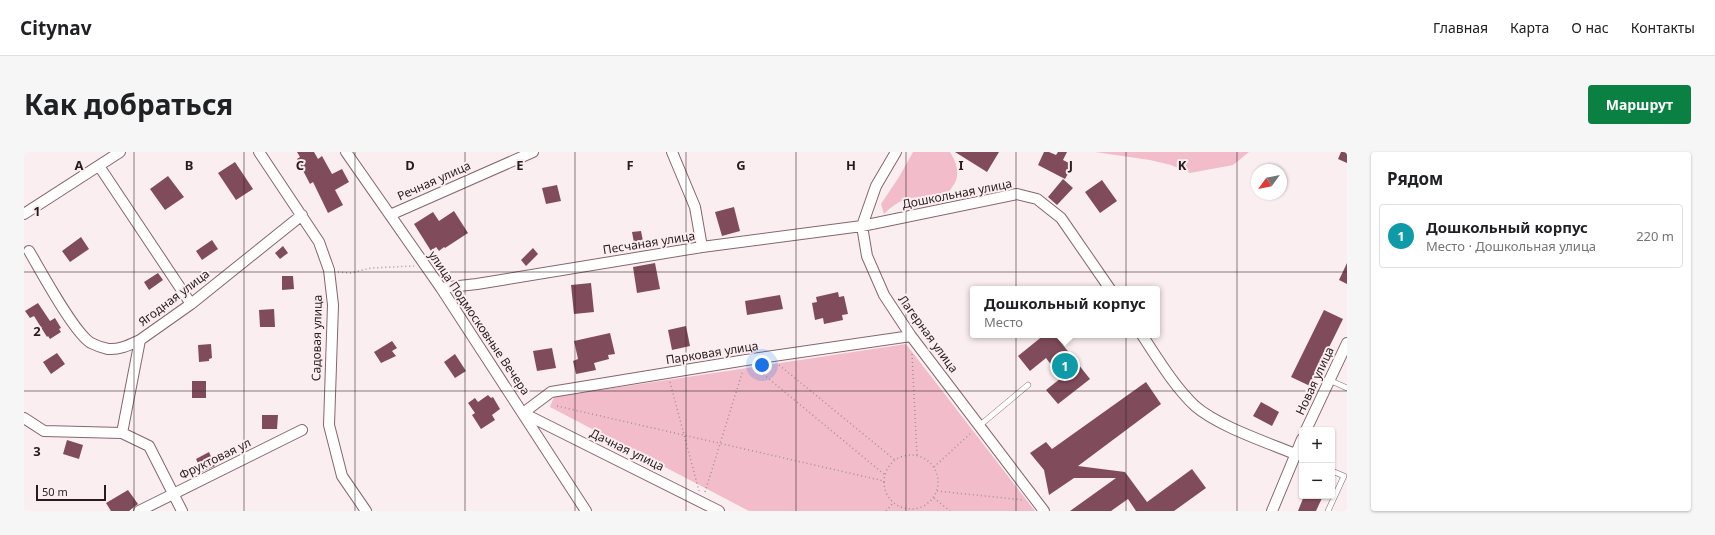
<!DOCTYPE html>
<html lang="ru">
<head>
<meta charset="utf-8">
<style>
	:root { --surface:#fff; --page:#f6f6f6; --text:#202124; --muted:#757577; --line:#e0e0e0; --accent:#0b8043 }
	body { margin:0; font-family:"Noto Sans",sans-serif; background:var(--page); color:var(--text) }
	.controls { position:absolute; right:12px; bottom:12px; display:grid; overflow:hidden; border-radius:4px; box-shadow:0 1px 3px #0004 }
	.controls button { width:36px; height:36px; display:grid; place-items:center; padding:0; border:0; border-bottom:1px solid var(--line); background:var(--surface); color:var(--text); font:20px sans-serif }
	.compass { position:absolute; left:1227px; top:12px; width:36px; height:36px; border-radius:50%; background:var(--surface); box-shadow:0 1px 3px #0004; rotate:237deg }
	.scale { position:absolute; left:12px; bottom:10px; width:70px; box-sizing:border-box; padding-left:4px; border:2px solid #281c1f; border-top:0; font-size:11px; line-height:14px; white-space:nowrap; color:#281c1f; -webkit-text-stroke:3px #fbeef1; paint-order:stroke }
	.you { position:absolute; left:738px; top:213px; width:14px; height:14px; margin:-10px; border:3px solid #fff; border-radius:50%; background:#1a73e8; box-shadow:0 0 0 6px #1a73e833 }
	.badge { display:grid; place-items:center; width:26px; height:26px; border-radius:50%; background:var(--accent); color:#fff; font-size:13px; font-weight:700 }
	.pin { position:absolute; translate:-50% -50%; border:2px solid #fff; box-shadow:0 1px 4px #0006 }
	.popup { position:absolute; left:946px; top:134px; width:190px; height:52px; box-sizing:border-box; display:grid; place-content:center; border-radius:4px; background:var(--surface); filter:drop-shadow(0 1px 3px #0005); font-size:13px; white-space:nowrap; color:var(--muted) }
	.popup b { font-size:15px; color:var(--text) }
	.popup::after { content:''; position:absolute; left:50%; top:100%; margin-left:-8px; border:8px solid transparent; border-top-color:var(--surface) }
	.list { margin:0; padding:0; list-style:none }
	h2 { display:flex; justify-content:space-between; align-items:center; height:52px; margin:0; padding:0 16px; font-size:17px }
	h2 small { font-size:13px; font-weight:400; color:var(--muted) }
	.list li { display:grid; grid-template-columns:26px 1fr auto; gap:12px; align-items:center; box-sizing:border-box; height:64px; margin:0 8px 8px; padding:0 8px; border:1px solid var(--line); border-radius:4px }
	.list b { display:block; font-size:15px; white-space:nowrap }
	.list p { margin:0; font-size:13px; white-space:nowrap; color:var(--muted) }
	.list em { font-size:13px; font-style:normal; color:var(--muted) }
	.map { position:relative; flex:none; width:1323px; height:359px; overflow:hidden; border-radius:4px }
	header { display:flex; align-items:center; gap:24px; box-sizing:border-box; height:56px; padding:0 20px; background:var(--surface); border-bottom:1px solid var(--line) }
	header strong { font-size:19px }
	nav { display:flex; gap:22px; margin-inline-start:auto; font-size:14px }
	.intro { display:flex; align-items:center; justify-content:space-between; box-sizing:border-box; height:96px; padding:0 24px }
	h1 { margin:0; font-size:28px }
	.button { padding:10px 18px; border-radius:4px; background:var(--accent); color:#fff; font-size:14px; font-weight:700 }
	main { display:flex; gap:24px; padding:0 24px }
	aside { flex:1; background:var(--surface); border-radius:4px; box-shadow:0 1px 3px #0004 }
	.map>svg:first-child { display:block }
	.green { fill:#f2bcca }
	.building { fill:#804c5b }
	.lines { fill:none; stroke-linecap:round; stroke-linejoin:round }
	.lane-casing { stroke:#84676e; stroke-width:6 }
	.street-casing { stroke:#84676e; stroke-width:12 }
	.path { stroke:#9f9295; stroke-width:1.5; stroke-dasharray:1 3; stroke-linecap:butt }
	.lane { stroke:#fff; stroke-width:5 }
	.street { stroke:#fff; stroke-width:10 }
	.grid { fill:none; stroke:#281c1f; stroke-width:1; stroke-opacity:0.55 }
	.labels { text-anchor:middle; stroke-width:4; stroke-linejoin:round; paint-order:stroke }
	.street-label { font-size:12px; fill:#281c1f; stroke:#fbeef1 }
	.grid-label { font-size:13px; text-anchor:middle; font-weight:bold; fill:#281c1f; stroke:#fbeef1; stroke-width:4; stroke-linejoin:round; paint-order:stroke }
</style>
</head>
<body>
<header>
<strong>Citynav</strong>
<nav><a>Главная</a><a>Карта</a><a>О нас</a><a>Контакты</a></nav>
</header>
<div class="intro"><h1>Как добраться</h1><a class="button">Маршрут</a></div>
<main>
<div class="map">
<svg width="1323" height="359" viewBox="0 0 1323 359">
	<rect width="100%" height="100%" fill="#fbeef1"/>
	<path class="green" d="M889,0H926C938,20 935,31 918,46C892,44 879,43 860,62L857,52L875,25Z
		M1071,0H1225L1209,13L1166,21L1147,13L1126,8Z
		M882,192L1011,359H725L526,255L530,245Z"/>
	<path class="building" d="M273,0H290L294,7L298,4L308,22L318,17L325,30L311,38L319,53L304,61L289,30L286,32L273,7L276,5Z
		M931,0H975L963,20Z
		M1020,0H1025L1032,3L1034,0H1043L1039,8L1049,13L1041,27L1014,13Z
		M1317,0H1323V11L1314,7Z
		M211,10L229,37L212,48L194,21Z
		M144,24L160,45L141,58L126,37Z
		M1039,27L1049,36L1033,53L1024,45Z
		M1078,28L1093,49L1076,61L1061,40Z
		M533,33L537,49L522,52L518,36Z
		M710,55L716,79L698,84L691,60Z
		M430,59L444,81L421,96L420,95L415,99L412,95L407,99L390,72L409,60L415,69Z
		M617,79L619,89L610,91L608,80Z
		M57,85L65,97L46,110L38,99Z
		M188,88L194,97L178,108L172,99Z
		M259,94L264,101L256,107L251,101Z
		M509,96L514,102L502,114L497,108Z
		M631,111L636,137L613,141L609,115Z
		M1323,111V132L1315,128Z
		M134,121L139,128L125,138L120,130Z
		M258,124H269L270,137L258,138Z
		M567,131L570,160L550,162L547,133Z
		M814,140L815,145L820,144L824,162L818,163L819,168L800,172L799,166L791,168L788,151L793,150L792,145Z
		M756,143L759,157L723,163L721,149Z
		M14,151L26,169L31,166L37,176L35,177L37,180L26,187L24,184L23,185L10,164L6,166L1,159Z
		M250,157L251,175H236L235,158Z
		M1300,158L1319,167L1286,234L1267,225Z
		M662,174L666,194L648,198L644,178Z
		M586,181L591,202L584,203L585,207L570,211L572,218L552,222L549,209L554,207L550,189Z
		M1020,183H1031L1066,227L1034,252L1022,238L1037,226L1022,206L1006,219L994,204Z
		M368,189L373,196L368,199L372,204L357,211L350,200Z
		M187,192L188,206L185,207V209L175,210L174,193Z
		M528,196L532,216L513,219L509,199Z
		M33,201L41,212L27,222L19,210Z
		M431,202L442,219L431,226L420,210Z
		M168,229H182V246H168Z
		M1122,230L1137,252L1054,314L1101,320L1123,350L1168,317L1182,336L1150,359H1112L1104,347L1087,359H1046L1092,326H1050L1025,343L1020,318L1006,301L1022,290L1028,297Z
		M464,243L467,246L469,245L476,257L468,263L471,268L457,277L448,263L451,261L444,251L451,246L454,250Z
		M1237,250L1255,260L1248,274L1229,264Z
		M238,263H254L253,277H238Z
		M43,288L59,293L55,307L39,302Z
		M185,300L191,314L178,320L172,307Z
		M104,338L114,352L105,359H87L82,351Z
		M1280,344H1299L1292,359H1274Z"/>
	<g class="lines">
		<defs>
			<path id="lane" d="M1305,228L1323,236
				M955,274L1004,233
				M1304,359L1320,324L1308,319"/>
			<path id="street" d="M235,0L295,90L305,118L309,153L305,273L318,324L342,359
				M322,0L417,136L562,359
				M648,0L671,55L678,95
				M872,0L852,34L838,74L843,104L860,143L887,184L1020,359
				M75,14L167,152
				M0,62L96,0
				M366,63L509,0
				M5,99C17,119 50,181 67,191C71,193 79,196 84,197C96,198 105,193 116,188
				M417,136L453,132L678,95L838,74L993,42L1013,47L1037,66L1086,137
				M1118,183C1134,207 1150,234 1171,254C1194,274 1242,290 1271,302
				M0,266L20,279L98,281L116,188L167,152L278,63
				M1282,278L1323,191
				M98,281L125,294L158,359
				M115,359L278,278
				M695,359L499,261L527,240L722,208L887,184
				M1248,359L1278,287"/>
		</defs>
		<use href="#lane" class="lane-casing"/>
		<use href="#street" class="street-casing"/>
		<path class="path" d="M314,120L327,121L347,116L390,114
			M888,202L893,304
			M755,213L871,308
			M733,217L861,323
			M646,230L675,339
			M533,254L860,329
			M860 330a27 27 0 1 1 54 0a27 27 0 1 1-54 0Z
			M910,315L948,280
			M913,339L1000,348
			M681,340L719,218
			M910,346L926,359
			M862,359L869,351"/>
		<use href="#lane" class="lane"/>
		<use href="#street" class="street"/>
	</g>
	<path class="grid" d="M110,0V359M220,0V359M331,0V359M441,0V359M551,0V359M662,0V359M772,0V359M882,0V359M992,0V359M1102,0V359M1213,0V359M0,120H1323M0,239H1323"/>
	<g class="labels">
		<g class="street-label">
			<text transform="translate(410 29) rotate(-24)" y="4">Речная улица</text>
			<text transform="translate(933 42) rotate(-11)" y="4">Дошкольная улица</text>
			<text transform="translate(625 91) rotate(-9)" y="4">Песчаная улица</text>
			<text transform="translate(150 146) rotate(-37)" y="4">Ягодная улица</text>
			<text transform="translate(455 171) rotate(56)" y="4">улица Подмосковные Вечера</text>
			<text transform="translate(904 182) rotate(54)" y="4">Лагерная улица</text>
			<text transform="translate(293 186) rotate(-89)" y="4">Садовая улица</text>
			<text transform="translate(688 201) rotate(-9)" y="4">Парковая улица</text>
			<text transform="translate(1291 229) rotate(-65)" y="4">Новая улица</text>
			<text transform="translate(603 298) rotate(26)" y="4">Дачная улица</text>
			<text transform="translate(191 307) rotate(-26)" y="4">Фруктовая ул</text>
		</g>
	</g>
	<g class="grid-label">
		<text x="55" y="18">A</text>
		<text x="165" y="18">B</text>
		<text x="276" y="18">C</text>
		<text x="386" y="18">D</text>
		<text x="496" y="18">E</text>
		<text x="606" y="18">F</text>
		<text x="717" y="18">G</text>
		<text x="827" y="18">H</text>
		<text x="937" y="18">I</text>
		<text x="1047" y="18">J</text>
		<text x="1158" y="18">K</text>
		<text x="13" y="64">1</text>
		<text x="13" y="184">2</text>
		<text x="13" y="304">3</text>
	</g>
</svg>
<div class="controls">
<button>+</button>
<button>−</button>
</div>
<svg class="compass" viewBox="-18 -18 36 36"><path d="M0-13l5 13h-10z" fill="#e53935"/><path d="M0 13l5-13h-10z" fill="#757577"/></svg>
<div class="scale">50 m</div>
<div class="you"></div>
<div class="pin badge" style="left:1041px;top:214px;background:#0f9aa8">1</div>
<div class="popup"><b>Дошкольный корпус</b>Место</div>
</div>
<aside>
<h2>Рядом<small></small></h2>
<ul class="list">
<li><span class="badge" style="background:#0f9aa8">1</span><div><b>Дошкольный корпус</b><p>Место · Дошкольная улица</p></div><em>220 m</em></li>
</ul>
</aside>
</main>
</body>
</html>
